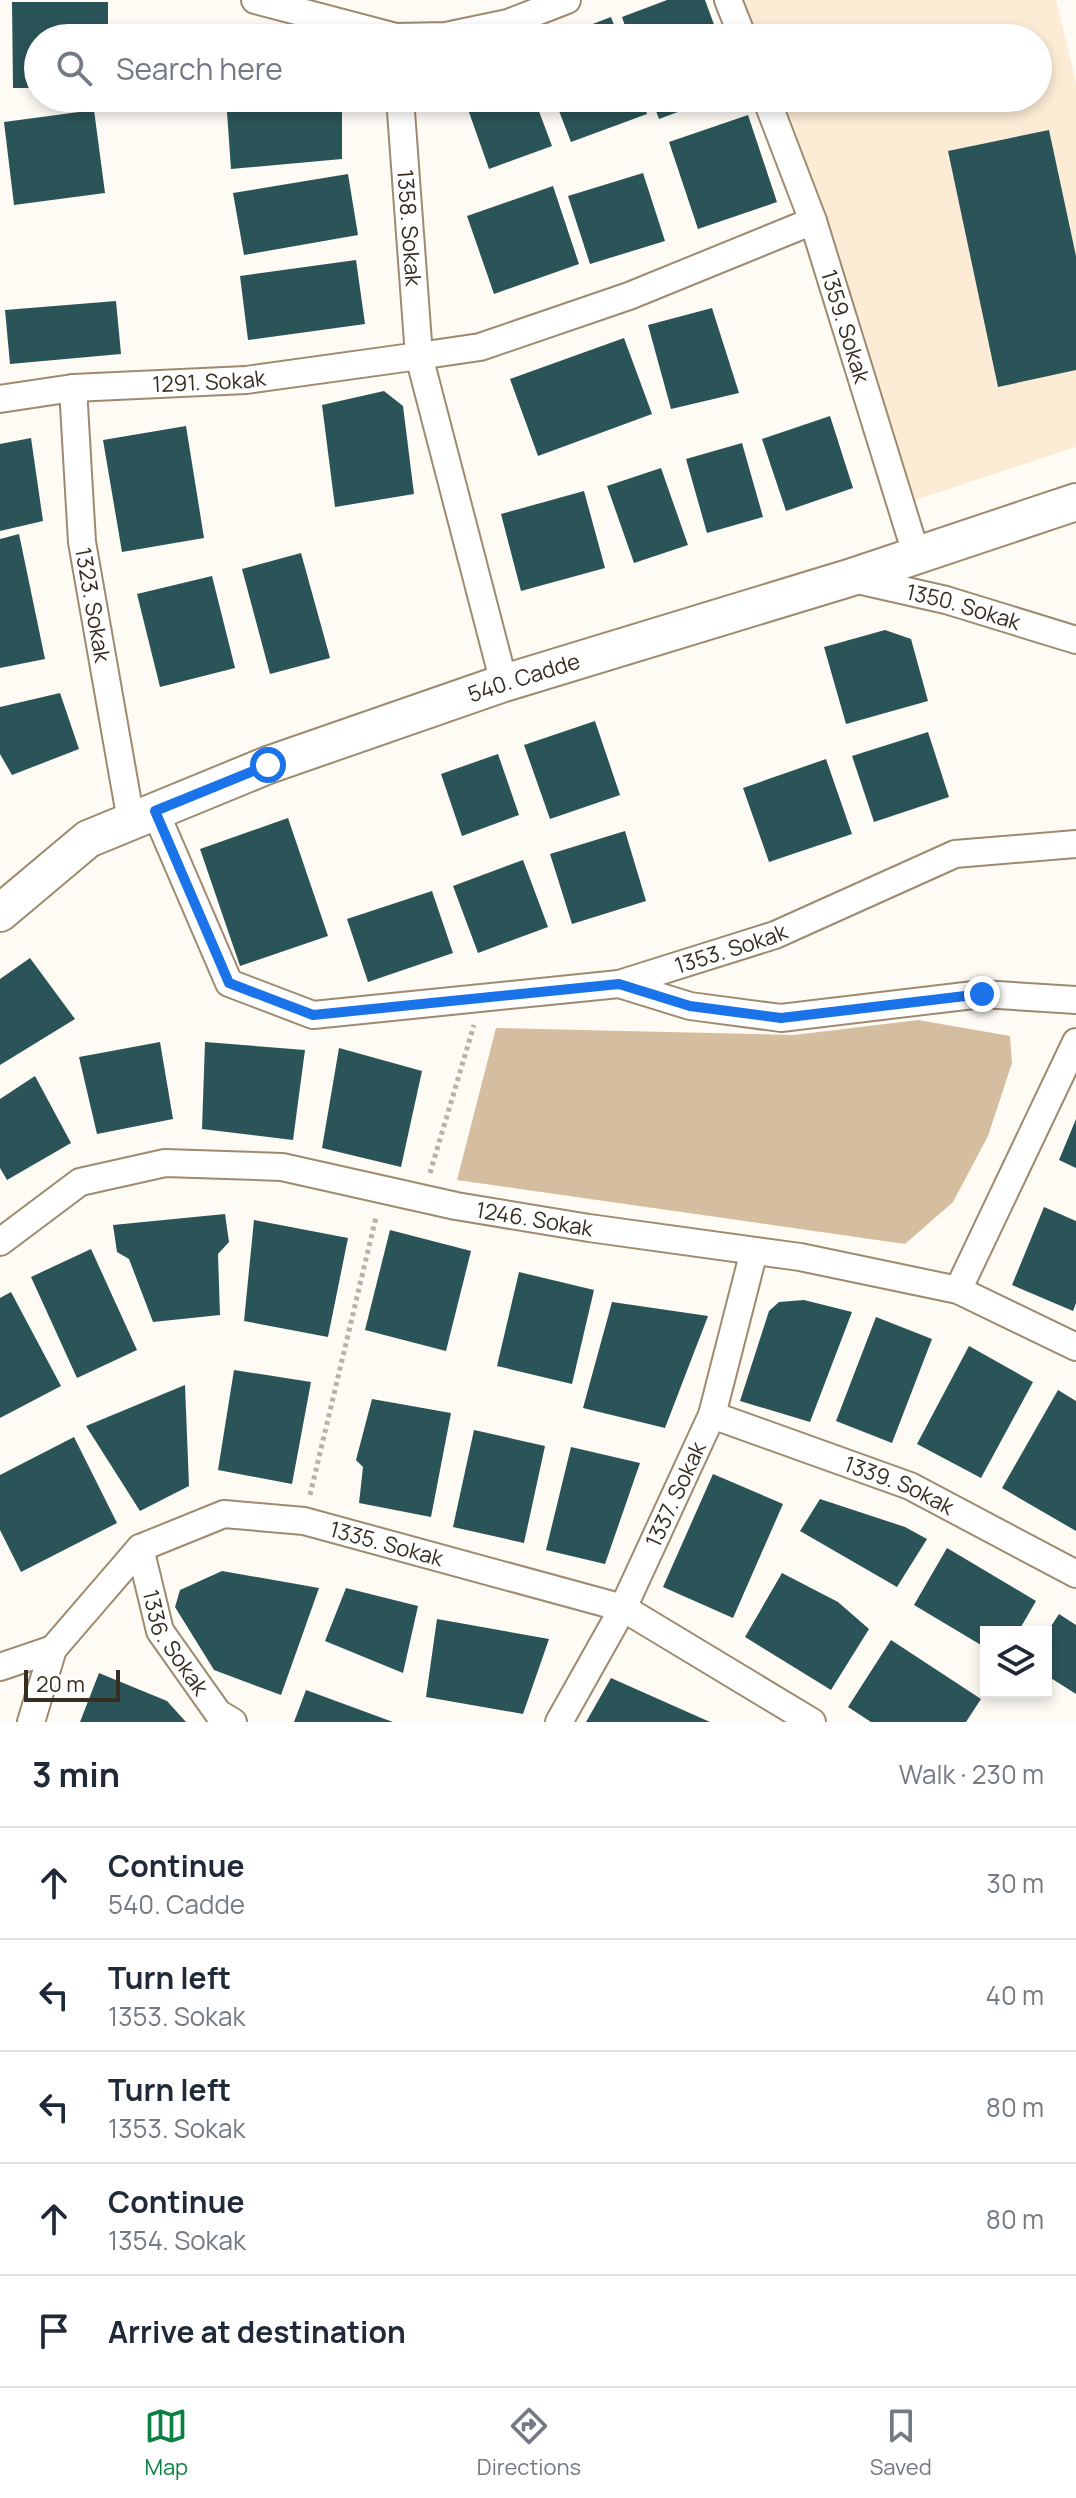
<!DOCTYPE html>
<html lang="en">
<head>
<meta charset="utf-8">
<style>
	:root { --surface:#fff; --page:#f6f6f7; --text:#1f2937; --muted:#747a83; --line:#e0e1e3; --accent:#0b8043 }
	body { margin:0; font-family:Manrope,sans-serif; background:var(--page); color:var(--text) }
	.controls { position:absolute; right:24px; bottom:24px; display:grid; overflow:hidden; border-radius:0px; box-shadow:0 4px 12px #0003 }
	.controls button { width:72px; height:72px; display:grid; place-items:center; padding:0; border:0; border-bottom:2px solid var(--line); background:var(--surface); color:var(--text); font:40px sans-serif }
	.scale { position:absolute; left:24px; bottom:20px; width:96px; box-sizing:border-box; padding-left:8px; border:4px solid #362e22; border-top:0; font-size:22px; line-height:28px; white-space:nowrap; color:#362e22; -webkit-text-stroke:6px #fff; paint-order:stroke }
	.stop { position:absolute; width:24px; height:24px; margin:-18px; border:6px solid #1a73e8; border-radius:50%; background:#fff }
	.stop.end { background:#1a73e8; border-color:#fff; box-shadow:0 2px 8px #0008 }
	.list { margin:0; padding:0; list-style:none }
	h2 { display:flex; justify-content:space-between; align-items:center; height:104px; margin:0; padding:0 32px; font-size:34px }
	h2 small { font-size:26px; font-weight:400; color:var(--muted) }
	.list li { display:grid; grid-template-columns:52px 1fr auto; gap:24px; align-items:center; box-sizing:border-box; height:112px; padding:0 32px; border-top:2px solid var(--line) }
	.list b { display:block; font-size:30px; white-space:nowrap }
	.list p { margin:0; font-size:26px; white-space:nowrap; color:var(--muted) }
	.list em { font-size:26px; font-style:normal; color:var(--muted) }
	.icon { flex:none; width:44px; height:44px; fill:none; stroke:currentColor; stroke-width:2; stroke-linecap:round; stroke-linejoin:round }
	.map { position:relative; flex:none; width:1076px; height:1722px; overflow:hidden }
	.search { position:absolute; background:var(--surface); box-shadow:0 4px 12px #0003; left:24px; right:24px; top:24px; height:88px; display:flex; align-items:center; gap:20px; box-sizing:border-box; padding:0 28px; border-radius:44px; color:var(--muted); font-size:30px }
	.sheet { height:664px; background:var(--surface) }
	nav { display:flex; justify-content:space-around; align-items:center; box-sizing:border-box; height:112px; border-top:2px solid var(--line); background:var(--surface); font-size:22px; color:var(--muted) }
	nav a { display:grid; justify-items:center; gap:4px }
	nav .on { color:var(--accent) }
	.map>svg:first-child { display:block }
	.built { fill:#fcecd6 }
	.forest { fill:#d4be9f }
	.building { fill:#2b5458 }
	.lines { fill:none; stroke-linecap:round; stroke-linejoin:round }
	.street-casing { stroke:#9e8a6e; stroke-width:30 }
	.secondary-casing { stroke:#9e8a6e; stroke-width:40 }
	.path { stroke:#b6b1a9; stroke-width:5; stroke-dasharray:4 4; stroke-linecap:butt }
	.street { stroke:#fff; stroke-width:26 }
	.secondary { stroke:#fff; stroke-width:36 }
	.route { stroke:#1a73e8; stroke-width:10 }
	.labels { text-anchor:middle; stroke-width:8; stroke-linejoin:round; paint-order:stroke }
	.street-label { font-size:22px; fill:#362e22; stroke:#fff }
</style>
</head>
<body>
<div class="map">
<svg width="1076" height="1722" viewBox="0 0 1076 1722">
	<rect width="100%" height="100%" fill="#fefaf4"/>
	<path class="built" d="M743,0H1056L1076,83V447L909,502L776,98H1038V38H756Z"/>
	<path class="forest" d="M918,1020L1010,1036L1012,1063L988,1136L953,1202L905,1244L457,1180L496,1028L794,1035Z"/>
	<path class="building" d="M667,0H705L719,38H629L622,17Z
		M12,2H108V38H38V88H13Z
		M611,17L619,38H556Z
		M226,98H342V159L231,169Z
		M464,98H534L552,146L489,169Z
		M554,98H641L647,114L571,142Z
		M651,98H715L659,119Z
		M94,110L105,193L14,205L4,122Z
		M748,115L777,202L698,229L669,142Z
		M1049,130L1076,256V370L998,387L948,151Z
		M643,173L665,241L590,264L568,196Z
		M348,174L358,235L244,255L233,193Z
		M553,186L579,264L494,294L467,216Z
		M356,260L365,324L248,340L240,276Z
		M116,301L121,354L10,364L5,310Z
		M712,308L739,393L671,409L648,325Z
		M624,338L652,414L538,456L510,379Z
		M384,391L403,406L414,494L335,507L322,405Z
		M830,416L853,488L786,511L762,439Z
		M186,426L204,538L122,552L103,440Z
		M31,438L43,521L0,531V444Z
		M742,443L763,517L707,533L686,459Z
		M661,468L688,545L634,563L607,486Z
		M584,491L605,568L521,591L501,514Z
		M19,534L45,659L0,668V539Z
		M301,553L330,658L270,674L242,569Z
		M212,576L235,668L160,687L137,594Z
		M885,630L911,639L928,701L846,724L824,647Z
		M60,693L79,749L12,775L0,754V707Z
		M595,721L620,795L550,819L524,745Z
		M928,732L949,797L874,822L852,756Z
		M498,754L519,815L462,836L441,774Z
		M826,759L852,834L769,862L743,788Z
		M288,818L328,936L240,966L200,849Z
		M625,831L646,901L572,924L550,854Z
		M523,860L548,927L478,953L453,886Z
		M432,891L453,953L368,982L347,919Z
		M30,958L75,1019L0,1065V979Z
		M160,1042L173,1119L97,1134L79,1057Z
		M205,1042L305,1050L293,1140L202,1129Z
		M339,1048L422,1071L401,1167L322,1148Z
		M35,1076L71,1143L7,1180L0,1168V1099Z
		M1076,1119V1168L1059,1160Z
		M1044,1207L1076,1221V1303L1073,1311L1012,1285Z
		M225,1214L229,1242L218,1254L220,1315L153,1322L129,1259L117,1252L113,1225Z
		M254,1220L348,1238L328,1337L244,1321Z
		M390,1230L471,1251L446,1351L365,1330Z
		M91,1249L137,1350L77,1378L31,1277Z
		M519,1272L594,1290L572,1384L497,1366Z
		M11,1292L61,1386L0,1418V1298Z
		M804,1300L852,1312L810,1422L740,1401L769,1311L779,1302Z
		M612,1302L708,1316L665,1428L583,1408Z
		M876,1317L932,1339L892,1443L836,1421Z
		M969,1346L1033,1382L981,1478L917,1444Z
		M234,1370L311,1382L292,1484L218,1470Z
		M185,1385L189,1486L140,1511L86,1426Z
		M1058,1390L1076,1401V1531L1002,1488Z
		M372,1399L451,1413L431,1517L359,1503L363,1467L356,1460Z
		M474,1430L545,1446L524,1543L453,1527Z
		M74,1437L117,1523L21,1572L0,1530V1475Z
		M571,1447L640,1463L605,1564L546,1550Z
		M713,1474L783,1504L733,1618L663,1587Z
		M820,1499L905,1527L927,1539L897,1587L800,1531Z
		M947,1548L1036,1601L1018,1632H986V1648L914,1605Z
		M222,1571L319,1588L281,1695L214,1670L175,1607L180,1590Z
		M782,1573L838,1602L869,1629L831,1690L745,1637Z
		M346,1588L418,1606L403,1673L325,1641Z
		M1059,1614L1076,1625V1694L1046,1675V1634Z
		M437,1619L549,1639L523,1714L426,1697Z
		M891,1640L981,1699L966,1722H871L848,1707Z
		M99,1673L167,1701L186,1722H80Z
		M611,1678L710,1722H586Z
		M306,1690L393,1722H294Z"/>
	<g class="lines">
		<defs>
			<g id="street">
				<path d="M255,0L396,37L446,36L508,23L567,0"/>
				<path d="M728,0L743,38"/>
				<path id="s1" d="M400,98L419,356L480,347L629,296L813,221"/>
				<path id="s2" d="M766,98L813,221L917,557"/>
				<path id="s3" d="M73,388L82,542L131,821"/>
				<path id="s4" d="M0,399L73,388L246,380L419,356L504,683"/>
				<path id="s5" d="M849,578L946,600L1076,640"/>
				<path id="s6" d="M155,811L229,983L313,1015L619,984L775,935L955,854L1076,844"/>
				<path d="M619,984L690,1006L781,1018L982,994L1076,1000"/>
				<path id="s7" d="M0,1242L80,1182L165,1163L282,1167L456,1206L589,1228L800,1257L958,1290L1076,1347"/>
				<path d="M958,1290L1076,1042"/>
				<path id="s8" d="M712,1415L910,1486L1076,1574"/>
				<path id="s9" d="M140,1548L160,1631L218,1713L233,1722"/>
				<path d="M0,1667L53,1649"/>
				<path id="s10" d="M31,1722L53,1649L140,1548L224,1514L304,1521L623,1608L812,1722"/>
				<path id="s11" d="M559,1722L623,1608L712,1415L754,1251"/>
			</g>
			<g id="secondary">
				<path id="s12" d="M0,913L88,839L268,765L504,683L849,578L1076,502"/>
			</g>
		</defs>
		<use href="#street" class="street-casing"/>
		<use href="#secondary" class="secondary-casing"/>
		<path class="path" d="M430,1173L474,1025
			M310,1495L376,1217"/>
		<use href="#street" class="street"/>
		<use href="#secondary" class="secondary"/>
	</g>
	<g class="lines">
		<path class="route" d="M268,765L155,811L229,983L313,1015L619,984L690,1006L781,1018L982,994"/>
	</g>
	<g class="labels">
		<g class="street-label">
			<text dy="8" stroke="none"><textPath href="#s1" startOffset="130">1358. Sokak</textPath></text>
			<text dy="8" stroke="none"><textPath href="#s2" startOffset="242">1359. Sokak</textPath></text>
			<text dy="8" stroke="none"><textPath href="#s4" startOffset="210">1291. Sokak</textPath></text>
			<text dy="8" stroke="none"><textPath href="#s3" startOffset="218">1323. Sokak</textPath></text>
			<text dy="8" stroke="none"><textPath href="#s5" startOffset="118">1350. Sokak</textPath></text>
			<text dy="8" stroke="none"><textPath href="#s12" startOffset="580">540. Cadde</textPath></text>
			<text dy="8" stroke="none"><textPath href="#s6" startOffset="702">1353. Sokak</textPath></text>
			<text dy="8" stroke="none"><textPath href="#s7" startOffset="562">1246. Sokak</textPath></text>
			<text dy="8" stroke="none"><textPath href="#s8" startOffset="200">1339. Sokak</textPath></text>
			<text dy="8" stroke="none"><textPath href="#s11" startOffset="256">1337. Sokak</textPath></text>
			<text dy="8" stroke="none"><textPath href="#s10" startOffset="466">1335. Sokak</textPath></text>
			<text dy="8" stroke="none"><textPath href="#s9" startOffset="102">1336. Sokak</textPath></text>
		</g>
	</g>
</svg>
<div class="controls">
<button><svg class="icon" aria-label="layers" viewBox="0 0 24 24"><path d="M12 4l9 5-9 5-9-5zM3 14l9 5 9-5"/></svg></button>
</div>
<div class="scale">20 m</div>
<div class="stop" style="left:268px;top:765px"></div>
<div class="stop end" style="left:982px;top:994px"></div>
<div class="search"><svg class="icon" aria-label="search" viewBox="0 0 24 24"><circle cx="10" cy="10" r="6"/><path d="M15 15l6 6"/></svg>Search here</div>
</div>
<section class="sheet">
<h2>3 min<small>Walk · 230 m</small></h2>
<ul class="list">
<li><svg class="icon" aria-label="ahead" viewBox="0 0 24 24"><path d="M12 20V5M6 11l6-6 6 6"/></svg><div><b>Continue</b><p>540. Cadde</p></div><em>30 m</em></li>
<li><svg class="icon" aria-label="left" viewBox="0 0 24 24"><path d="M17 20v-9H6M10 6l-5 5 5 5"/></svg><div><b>Turn left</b><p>1353. Sokak</p></div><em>40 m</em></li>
<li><svg class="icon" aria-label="left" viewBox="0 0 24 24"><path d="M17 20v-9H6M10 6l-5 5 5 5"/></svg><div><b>Turn left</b><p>1353. Sokak</p></div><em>80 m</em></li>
<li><svg class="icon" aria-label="ahead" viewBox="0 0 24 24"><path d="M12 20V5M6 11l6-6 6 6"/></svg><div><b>Continue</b><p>1354. Sokak</p></div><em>80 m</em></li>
<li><svg class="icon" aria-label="arrive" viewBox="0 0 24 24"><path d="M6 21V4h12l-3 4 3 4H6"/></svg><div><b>Arrive at destination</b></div></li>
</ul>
</section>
<nav>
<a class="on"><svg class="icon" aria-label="map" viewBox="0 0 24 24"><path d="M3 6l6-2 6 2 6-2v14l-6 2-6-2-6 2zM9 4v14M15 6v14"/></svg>Map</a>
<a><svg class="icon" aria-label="directions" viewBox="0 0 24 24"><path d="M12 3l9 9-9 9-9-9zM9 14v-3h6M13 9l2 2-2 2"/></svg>Directions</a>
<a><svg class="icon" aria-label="saved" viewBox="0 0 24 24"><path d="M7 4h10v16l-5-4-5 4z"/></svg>Saved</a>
</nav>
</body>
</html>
